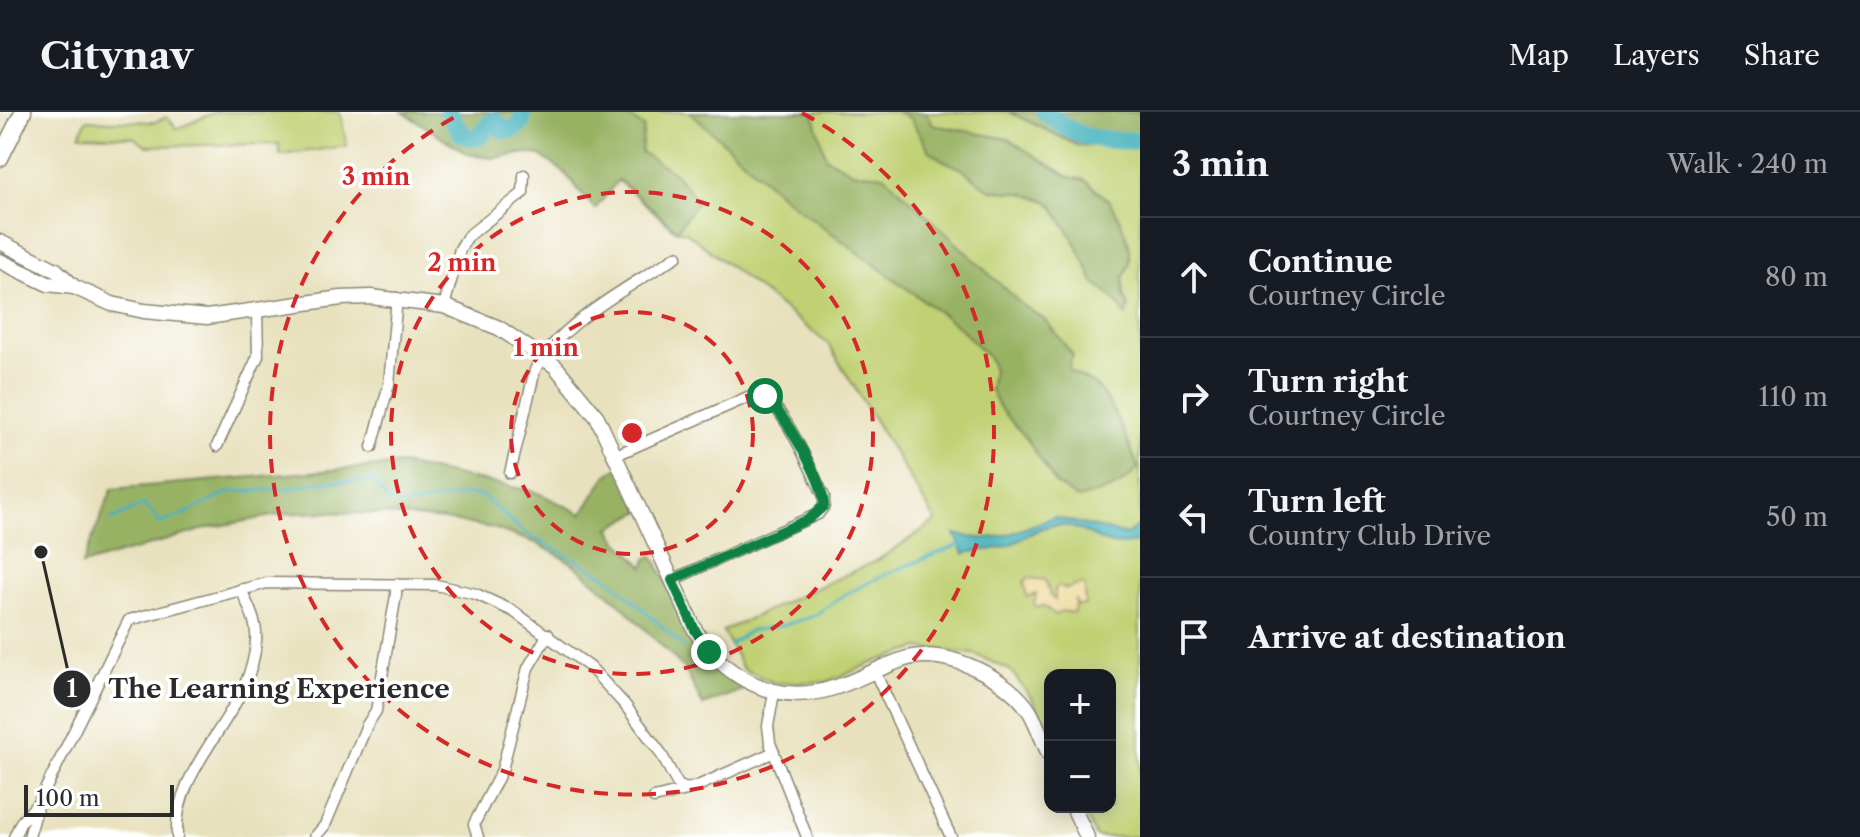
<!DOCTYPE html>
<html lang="en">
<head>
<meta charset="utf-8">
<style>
	:root { --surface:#171b24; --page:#242831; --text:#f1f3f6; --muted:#9ea1a6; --line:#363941 }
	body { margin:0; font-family:"Libre Caslon Text",serif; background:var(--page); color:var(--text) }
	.controls { position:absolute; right:24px; bottom:24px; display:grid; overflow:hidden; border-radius:16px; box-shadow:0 4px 20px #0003 }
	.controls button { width:72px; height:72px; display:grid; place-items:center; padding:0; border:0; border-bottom:2px solid var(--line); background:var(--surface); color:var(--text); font:40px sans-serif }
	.scale { position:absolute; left:24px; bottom:20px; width:150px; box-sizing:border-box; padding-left:8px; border:4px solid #2b2b2b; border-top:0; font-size:22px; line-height:28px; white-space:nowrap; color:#2b2b2b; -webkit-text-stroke:6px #fff; paint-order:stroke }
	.stop { position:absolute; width:24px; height:24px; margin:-18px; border:6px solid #0b8043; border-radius:50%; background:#fff }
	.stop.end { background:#0b8043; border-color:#fff; box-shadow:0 2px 8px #0008 }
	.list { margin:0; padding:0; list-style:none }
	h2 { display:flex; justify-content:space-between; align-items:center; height:104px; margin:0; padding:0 32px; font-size:34px }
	h2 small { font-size:26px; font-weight:400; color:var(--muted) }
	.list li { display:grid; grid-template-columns:52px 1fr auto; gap:24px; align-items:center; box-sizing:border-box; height:120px; padding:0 32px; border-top:2px solid var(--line) }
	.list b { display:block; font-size:30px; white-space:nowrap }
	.list p { margin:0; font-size:26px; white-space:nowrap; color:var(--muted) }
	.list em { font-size:26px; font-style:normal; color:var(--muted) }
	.icon { flex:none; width:44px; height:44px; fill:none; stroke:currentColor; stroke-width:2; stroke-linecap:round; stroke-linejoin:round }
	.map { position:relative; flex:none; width:1140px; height:725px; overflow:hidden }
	header { display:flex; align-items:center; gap:48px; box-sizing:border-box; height:112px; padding:0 40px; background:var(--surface); border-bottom:2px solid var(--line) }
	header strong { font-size:38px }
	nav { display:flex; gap:44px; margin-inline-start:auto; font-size:28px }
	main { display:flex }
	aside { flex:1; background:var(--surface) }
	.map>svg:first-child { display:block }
	.green { fill:#c0d072; stroke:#767e4e; stroke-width:2 }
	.forest { fill:#98b264; stroke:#626e48; stroke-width:2 }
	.sand { fill:#eeda9e; stroke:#8c8264; stroke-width:2 }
	.water { fill:#42b1bc; stroke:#366e74; stroke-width:2 }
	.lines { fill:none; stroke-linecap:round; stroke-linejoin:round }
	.stream { stroke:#42b1bc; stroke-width:3 }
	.river { stroke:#42b1bc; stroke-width:18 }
	.minor-casing { stroke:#8a8674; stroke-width:13 }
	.tertiary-casing { stroke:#8a8674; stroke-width:17 }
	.primary-casing { stroke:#8a8674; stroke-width:19 }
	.minor { stroke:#fff; stroke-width:10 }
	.tertiary { stroke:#fff; stroke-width:14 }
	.primary { stroke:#fff; stroke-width:16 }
	.route { stroke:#0b8043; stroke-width:10 }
	.ring { fill:none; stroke:#d62828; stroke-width:4; stroke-dasharray:14 10 }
	.centre { fill:#d62828; stroke:#fff; stroke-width:4 }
	.ring-label { font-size:24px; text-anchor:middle; font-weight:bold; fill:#d62828; stroke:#fff; stroke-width:7; stroke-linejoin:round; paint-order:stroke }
	.leader { fill:none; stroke:#2b2b2b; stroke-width:3 }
	.callout-dot { fill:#2b2b2b; stroke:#fff; stroke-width:3 }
	.mark-label { font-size:24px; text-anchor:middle; font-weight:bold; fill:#fff }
	.callout-label { font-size:26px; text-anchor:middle; font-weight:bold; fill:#2b2b2b; stroke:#fff; stroke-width:7; stroke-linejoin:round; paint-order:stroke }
</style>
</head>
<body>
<header>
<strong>Citynav</strong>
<nav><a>Map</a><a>Layers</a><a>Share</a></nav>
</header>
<main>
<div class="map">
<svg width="1140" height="725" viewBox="0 0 1140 725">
	<rect width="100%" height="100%" fill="#fff"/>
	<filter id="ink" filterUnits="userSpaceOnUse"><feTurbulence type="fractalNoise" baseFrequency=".0125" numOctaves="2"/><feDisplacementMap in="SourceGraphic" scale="16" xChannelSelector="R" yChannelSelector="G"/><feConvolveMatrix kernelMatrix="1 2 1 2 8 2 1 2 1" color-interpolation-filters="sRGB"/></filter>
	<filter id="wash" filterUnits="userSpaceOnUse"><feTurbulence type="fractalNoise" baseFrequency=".006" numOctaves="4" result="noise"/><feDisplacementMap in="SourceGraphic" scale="32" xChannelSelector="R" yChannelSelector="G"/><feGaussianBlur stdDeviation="1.8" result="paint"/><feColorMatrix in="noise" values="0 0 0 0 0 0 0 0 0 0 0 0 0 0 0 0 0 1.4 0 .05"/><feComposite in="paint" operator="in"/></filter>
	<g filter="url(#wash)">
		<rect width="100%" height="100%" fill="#e8e1bd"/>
		<path class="green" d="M215,0H340L347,34L280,43L279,32L146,34L133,25L80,23L86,8L155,10L167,5L177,17Z
			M403,0H1140V725H1096L1082,695H1110V563H1050V625L1033,588L1010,558L974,542L919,536L880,548L826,570L775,571L743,557L723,519L878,448L936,409L828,232L686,120L675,118L618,68L595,97L564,60L540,43L526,41L493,46L468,42Z"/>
		<path class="forest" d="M403,0H622L644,15L641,40L675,61L698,89L677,118L618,68L595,97L564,60L540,43L526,41L493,46L468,42Z
			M690,0H813L826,46L853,60L884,63L1021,192L1045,208L1073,243L1068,257C1076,264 1088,267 1096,274C1110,287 1132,337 1138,356C1124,375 1100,381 1078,387L1056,372L1027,327L1001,298L990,277L994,258L989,246L959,215L787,88Z
			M896,0H925L934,13L1008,27L1069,65L1085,68L1109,89L1120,107L1130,136V151L1123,167L1124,184L1129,194L1126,204L1113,186L1094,170L1076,132L1053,94L1047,89L1021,81L990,78L962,57L942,48L929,38L910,6Z
			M1009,0H1140V36L1077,33Z
			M402,352L536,380L582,402L606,364L621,353L641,399L610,416L618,429L644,455L647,446L653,444L670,476L690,524L708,550L743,578L703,593L684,556L618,490L572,451L536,431L493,416L445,408L379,402L321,400L283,402L208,416L82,453L112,377Z"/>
		<path class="sand" d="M1029,466L1045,468L1051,485L1055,488V477L1059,474L1066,477L1081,472L1085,474V493L1077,494L1075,487L1074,501L1062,499L1055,503L1044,494L1036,495L1034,492L1036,482L1027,485L1024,469Z"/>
		<path class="water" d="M1054,405L1127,423L1140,412V429C1102,443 1092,414 1058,413C1038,413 1024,428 1007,434C993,439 978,437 964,442L955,422C1000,433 1013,419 1054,405Z"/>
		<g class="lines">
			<path class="stream" d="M112,408L144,392L160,411L189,400L229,380L288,377L317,370L372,369L387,387L401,394L469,382L482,384L525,421L609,466L684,535
				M730,533L749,519L785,513L814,504L844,483L888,461L962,432"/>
			<path class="river" d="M448,0L461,21L471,26L479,25L492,9L497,10L503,18L514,17L522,11V0
				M1045,0C1081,30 1095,27 1140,29"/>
		</g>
	</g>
	<g filter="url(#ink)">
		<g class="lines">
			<defs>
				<path id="minor" d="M444,194L460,137L468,124L523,81L524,63
					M217,334L258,244L257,199
					M372,335L389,272L397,186
					M616,343L757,281C784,290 811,360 824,384V394L818,402L672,468
					M510,361L535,258C556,213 636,171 677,144
					M874,558L951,725
					M774,581L768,614L770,631L807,725
					M654,686L687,678
					M14,725L21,710L38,691
					M29,725L39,690L129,508L267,471L436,473L476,482L513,499L590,555L625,593L660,640L678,673C687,679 691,676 700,673L774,640
					M177,725C172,652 252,602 256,529C258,511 248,494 241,477
					M315,725L325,713L367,613L376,599L396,483V472
					M478,725L474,712L502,658L528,556L548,522"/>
				<path id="tertiary" d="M0,130L56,158L74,175L112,192L144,199L207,205L341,186L371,185L444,194L499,216L555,254L597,305L695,518C720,561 767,589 817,580C848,575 877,555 908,546C947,536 1009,566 1030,600C1038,614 1043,630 1050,644
					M0,149L48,172L74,175
					M1073,695L1087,725"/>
				<path id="primary" d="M0,46L23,0"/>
			</defs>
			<use href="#minor" class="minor-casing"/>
			<use href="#tertiary" class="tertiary-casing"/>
			<use href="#primary" class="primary-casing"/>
			<use href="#minor" class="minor"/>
			<use href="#tertiary" class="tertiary"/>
			<use href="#primary" class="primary"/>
		</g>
	</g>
	<g class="lines" filter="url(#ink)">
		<path class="route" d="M709,540L695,518L672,468L809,407L824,394C825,370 783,301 765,284"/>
	</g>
	<g class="ring">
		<circle cx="632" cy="321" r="121"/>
		<circle cx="632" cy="321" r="241"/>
		<path d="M802 1A362 362 0 1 1 462 1"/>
	</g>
	<circle cx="632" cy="321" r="12" class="centre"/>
	<g class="ring-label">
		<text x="376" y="73">3 min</text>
		<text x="462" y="159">2 min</text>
		<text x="546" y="244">1 min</text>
	</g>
	<path class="leader" d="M41 440L72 577"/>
	<g class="callout-dot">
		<circle cx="41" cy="440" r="8"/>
		<circle cx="72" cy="577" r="20"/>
	</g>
	<g class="mark-label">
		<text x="72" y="585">1</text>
	</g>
	<g class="callout-label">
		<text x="279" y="586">The Learning Experience</text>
	</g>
</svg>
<div class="controls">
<button>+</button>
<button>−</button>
</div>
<div class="scale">100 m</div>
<div class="stop" style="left:765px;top:284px"></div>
<div class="stop end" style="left:709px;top:540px"></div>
</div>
<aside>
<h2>3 min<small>Walk · 240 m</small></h2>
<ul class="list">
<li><svg class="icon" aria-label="ahead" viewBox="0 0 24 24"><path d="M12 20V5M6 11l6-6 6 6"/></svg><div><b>Continue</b><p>Courtney Circle</p></div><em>80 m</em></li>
<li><svg class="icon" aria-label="right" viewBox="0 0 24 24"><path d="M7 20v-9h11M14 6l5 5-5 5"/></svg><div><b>Turn right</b><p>Courtney Circle</p></div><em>110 m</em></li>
<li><svg class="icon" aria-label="left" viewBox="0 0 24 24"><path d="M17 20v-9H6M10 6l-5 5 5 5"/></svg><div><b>Turn left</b><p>Country Club Drive</p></div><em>50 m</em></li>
<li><svg class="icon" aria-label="arrive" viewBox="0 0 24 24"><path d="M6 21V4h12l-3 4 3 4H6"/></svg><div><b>Arrive at destination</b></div></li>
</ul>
</aside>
</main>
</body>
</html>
